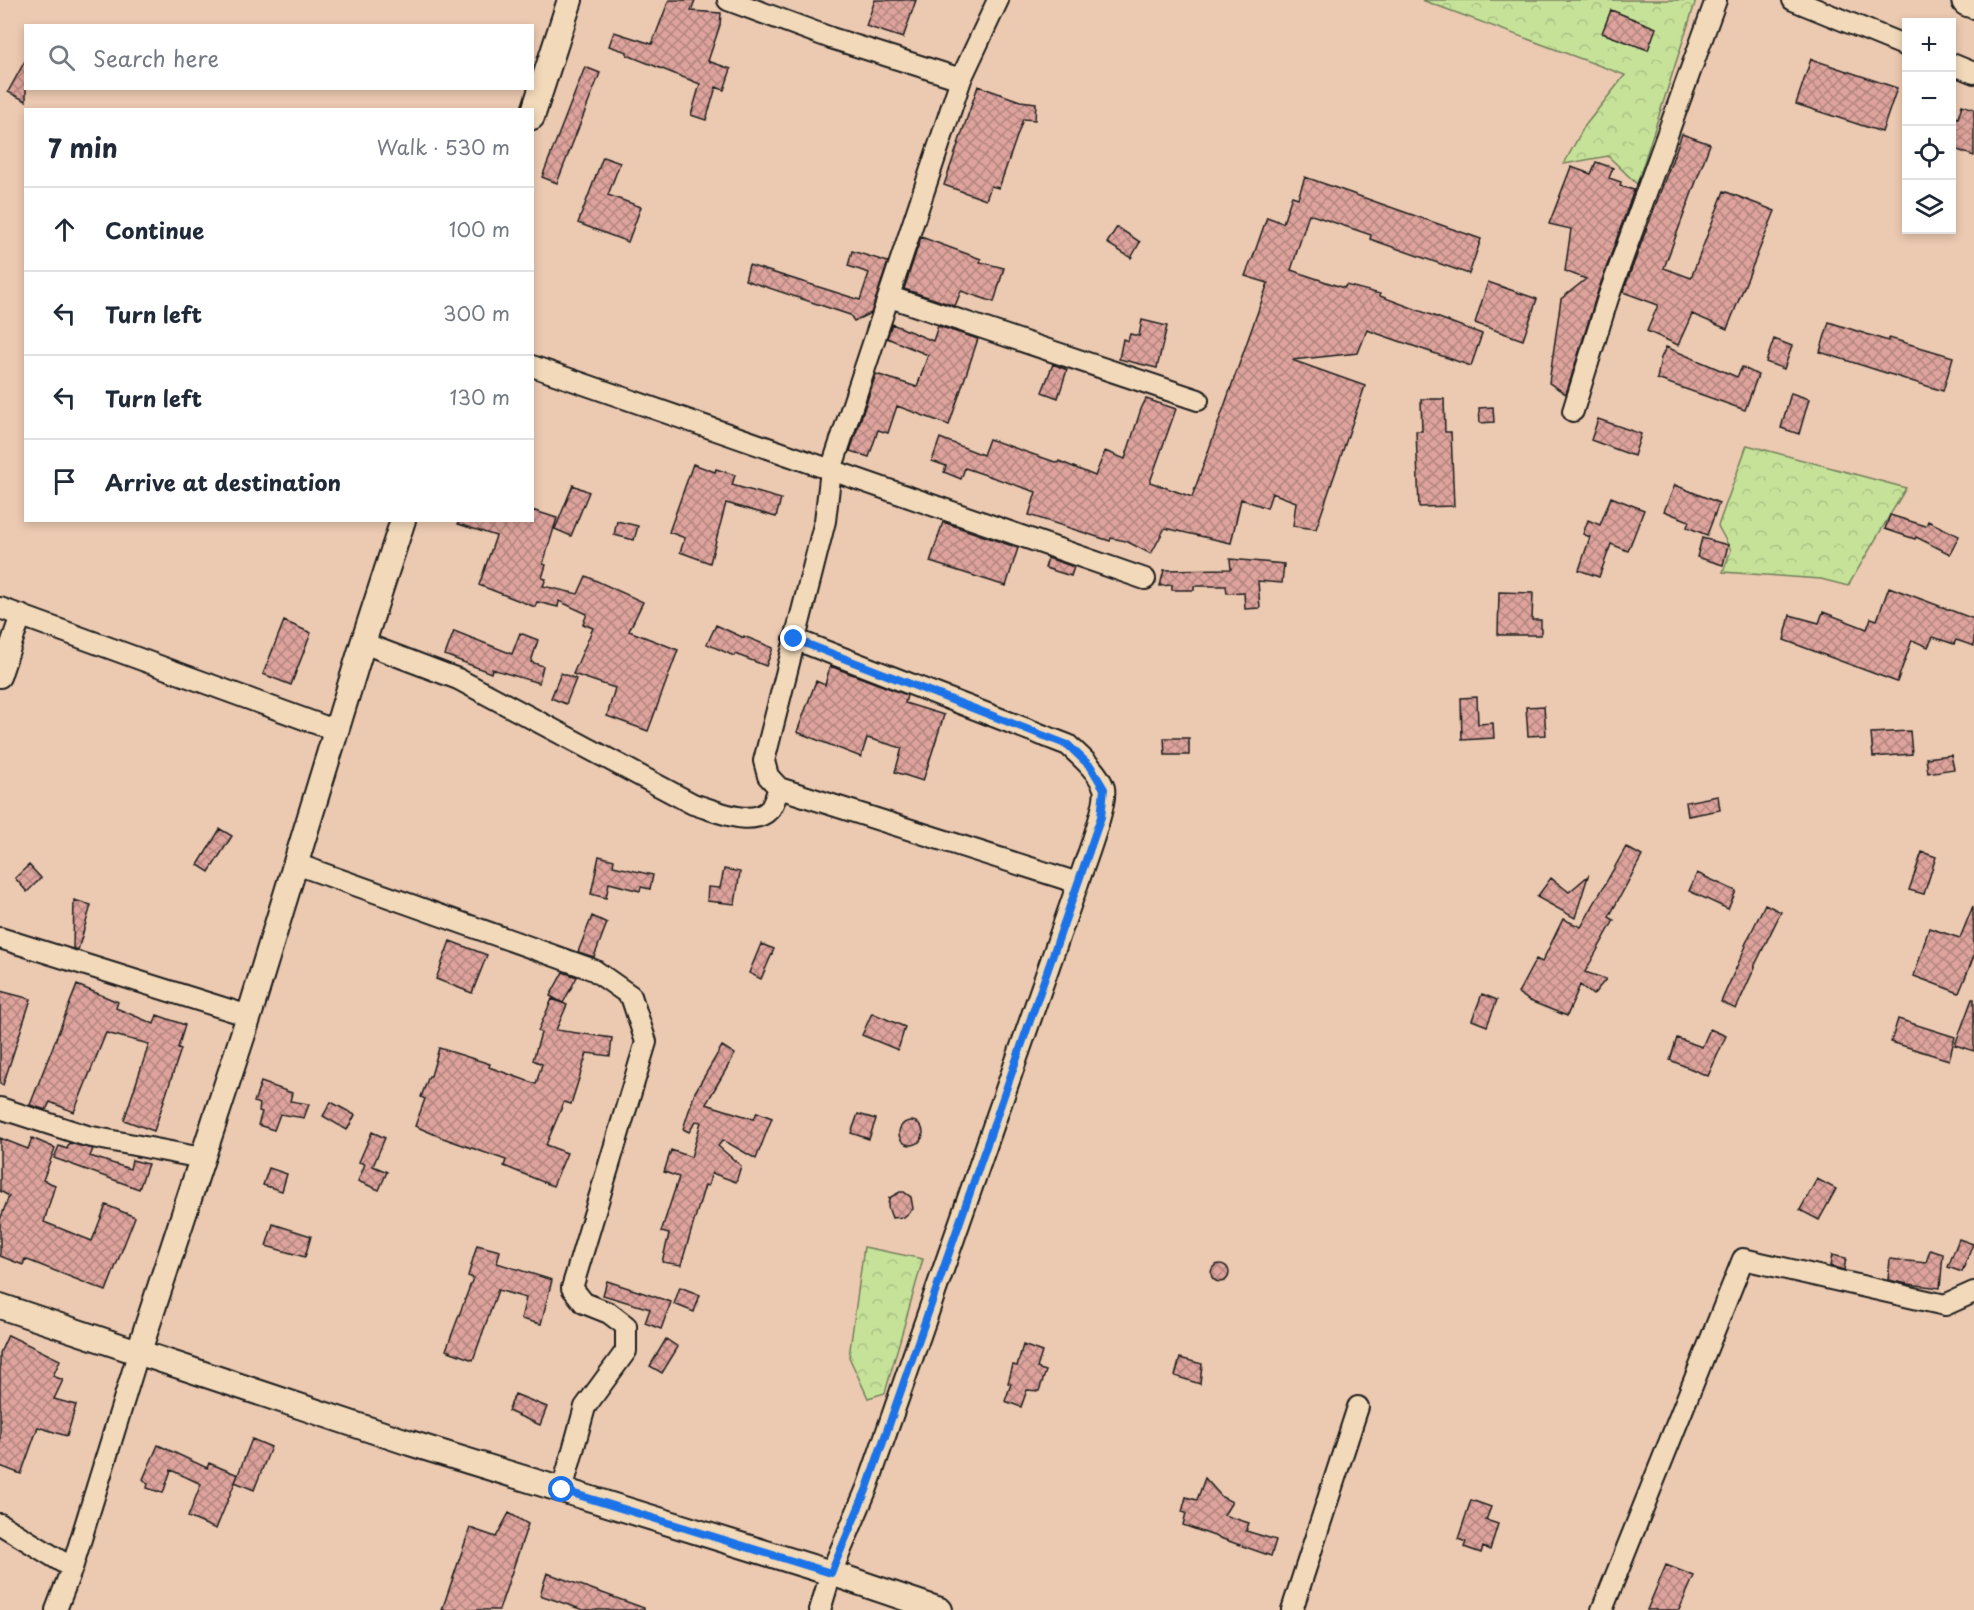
<!DOCTYPE html>
<html lang="en">
<head>
<meta charset="utf-8">
<style>
	:root { --surface:#fff; --page:#f2f2f3; --text:#1f2937; --muted:#747a83; --line:#e0e1e3 }
	body { margin:0; font-family:"Playpen Sans",sans-serif; background:var(--page); color:var(--text) }
	.controls { position:absolute; right:18px; top:18px; display:grid; overflow:hidden; border-radius:0px; box-shadow:0 3px 9px #0003 }
	.controls button { width:54px; height:54px; display:grid; place-items:center; padding:0; border:0; border-bottom:2px solid var(--line); background:var(--surface); color:var(--text); font:30px sans-serif }
	.stop { position:absolute; width:18px; height:18px; margin:-14px; border:4px solid #1a73e8; border-radius:50%; background:#fff }
	.stop.end { background:#1a73e8; border-color:#fff; box-shadow:0 2px 6px #0008 }
	.list { margin:0; padding:0; list-style:none }
	h2 { display:flex; justify-content:space-between; align-items:center; height:78px; margin:0; padding:0 24px; font-size:26px }
	h2 small { font-size:20px; font-weight:400; color:var(--muted) }
	.list li { display:grid; grid-template-columns:39px 1fr auto; gap:18px; align-items:center; box-sizing:border-box; height:84px; padding:0 24px; border-top:2px solid var(--line) }
	.list b { display:block; font-size:22px; white-space:nowrap }
	.list em { font-size:20px; font-style:normal; color:var(--muted) }
	.icon { flex:none; width:33px; height:33px; fill:none; stroke:currentColor; stroke-width:2; stroke-linecap:round; stroke-linejoin:round }
	.map { position:relative; flex:none; width:1974px; height:1610px; overflow:hidden }
	.search { position:absolute; background:var(--surface); box-shadow:0 3px 9px #0003; left:24px; top:24px; width:510px; height:66px; display:flex; align-items:center; gap:15px; box-sizing:border-box; padding:0 21px; border-radius:0px; color:var(--muted); font-size:22px }
	.panel { position:absolute; background:var(--surface); box-shadow:0 3px 9px #0003; left:24px; top:108px; width:510px; height:414px; border-radius:0px }
	.map>svg:first-child { display:block }
	.forest { fill:url(#forest-crowns); stroke:#717f5a; stroke-width:1.5 }
	.building { fill:url(#building-cross-hatch); stroke:#1c1c1c; stroke-width:1.5 }
	.lines { fill:none; stroke-linecap:round; stroke-linejoin:round }
	.minor-casing { stroke:#1c1c1c; stroke-width:24 }
	.tertiary-casing { stroke:#1c1c1c; stroke-width:28 }
	.trunk-casing { stroke:#1c1c1c; stroke-width:36 }
	.minor { stroke:#f2d9ba; stroke-width:20 }
	.tertiary { stroke:#f2d9ba; stroke-width:24 }
	.trunk { stroke:#f2d9ba; stroke-width:32 }
	.route { stroke:#1a73e8; stroke-width:8 }
</style>
</head>
<body>
<div class="map">
<svg width="1974" height="1610" viewBox="0 0 1974 1610">
	<defs>
		<pattern id="forest-crowns" width="20" height="18" patternUnits="userSpaceOnUse" patternTransform="scale(1.5)"><rect width="20" height="18" fill="#c6e299"/><path d="M2 6a3 3 0 1 1 6 0M12 15a3 3 0 1 1 6 0" fill="none" stroke="#aac183"/></pattern>
		<pattern id="building-cross-hatch" width="8" height="8" patternUnits="userSpaceOnUse" patternTransform="scale(1.5)"><rect width="8" height="8" fill="#dda39c"/><path d="M0 0l8 8M0 8l8-8" fill="none" stroke="#b2847e"/></pattern>
	</defs>
	<rect width="100%" height="100%" fill="#ecc9b1"/>
	<filter id="ink" filterUnits="userSpaceOnUse"><feTurbulence type="fractalNoise" baseFrequency=".0167" numOctaves="2"/><feDisplacementMap in="SourceGraphic" scale="12" xChannelSelector="R" yChannelSelector="G"/><feConvolveMatrix kernelMatrix="1 2 1 2 8 2 1 2 1" color-interpolation-filters="sRGB"/></filter>
	<g filter="url(#ink)">
		<path class="forest" d="M1422,0H1696L1637,184L1608,156L1564,164L1584,127L1625,75Z
			M1747,445L1906,488L1848,586L1821,579L1723,572L1731,550L1718,526Z
			M864,1247L923,1259L885,1393L868,1398L849,1357Z"/>
		<path class="building" d="M669,0H695L691,11L721,13L720,25L708,61L731,69L724,90L716,87L706,120L691,115L700,84L627,55V52L609,46L614,32L652,44Z
			M875,0H916L903,38L866,26Z
			M1611,10L1656,28L1648,50L1602,33Z
			M26,59V101L8,92Z
			M1811,59L1897,88L1882,132L1796,104Z
			M585,67L600,73L557,183L542,177Z
			M978,86L1020,101L1036,103L1035,120L1023,119L999,188L991,186L986,200L944,185Z
			M1962,105L1974,109V156L1952,148V116L1958,118Z
			M1682,134L1710,144L1664,268L1691,278L1724,191L1775,211L1727,329L1692,314L1678,345L1647,331L1658,305L1623,292Z
			M603,157L620,163L608,195L641,207L628,242L578,223Z
			M1596,162L1613,168L1609,178L1621,182L1620,186L1634,190L1597,294L1566,394L1549,383L1561,299L1586,279L1565,271L1571,229L1549,224L1571,167L1591,174Z
			M1305,177L1481,239L1469,274L1370,239L1371,235L1309,214L1291,270L1344,288L1346,285L1380,294V296L1482,334L1471,366L1367,330L1358,353L1292,360L1365,386L1316,529L1293,526L1296,502L1272,493L1267,508L1241,499L1231,543L1165,528L1151,554L1126,541L1111,538L1110,541L1029,515L1036,492L965,468L961,479L944,472L946,466L932,461L940,438L983,455L989,439L1058,463L1059,461L1095,476L1105,451L1125,459L1141,409L1146,399L1176,409L1150,482L1192,497L1268,283L1245,276L1251,260H1252L1267,217L1283,223L1292,196L1298,198Z
			M1117,227L1140,242L1131,258L1107,243Z
			M921,237L981,259L980,262L1004,268L994,302L961,291L955,306L904,289Z
			M852,251L888,262L871,313L854,321L850,315L745,280L749,265L860,300L869,273L848,266Z
			M1488,282L1537,299L1523,340L1475,323Z
			M1142,320L1167,326L1157,368L1119,359L1123,339L1128,341L1130,334L1139,336Z
			M1829,322L1888,341L1889,338L1953,357L1943,391L1820,352Z
			M892,324L933,341L938,326L978,339L949,425L897,406L888,433L878,430L869,457L850,451L876,374L917,387L928,355L887,338Z
			M1774,339L1792,346L1784,369L1766,362Z
			M1666,347L1737,377L1742,367L1758,375L1745,410L1657,379L1661,358Z
			M1053,364L1067,370L1058,398L1042,392Z
			M1791,393L1809,399L1799,434L1781,428Z
			M1421,399H1444L1445,432H1451L1454,506L1419,507L1416,431H1422Z
			M1493,407L1494,422L1480,423L1479,408Z
			M1598,419L1641,434L1634,456L1591,440Z
			M693,464L715,472L716,469L735,475L732,485L781,499L776,517L726,503L710,563L680,552L685,538L669,532Z
			M573,485L589,492L571,536L555,529Z
			M1675,485L1719,503L1707,535L1687,527L1689,521L1664,511Z
			M1611,497L1644,510L1628,551L1611,544L1599,577L1579,570L1590,537L1583,534L1588,520L1600,525Z
			M532,510L557,518L543,564L546,565L542,578L546,579L543,586L578,594L586,576L643,602L629,631L678,650L648,731L607,716L615,688L573,674L593,628L583,624L587,614L559,601L558,607L537,602L535,607L479,585L496,536L458,524V520H532Z
			M1890,515L1926,526L1928,521L1959,536L1950,554L1916,537L1915,539L1885,529Z
			M617,521L638,526L634,540L614,535Z
			M943,522L1018,548L1006,586L930,562Z
			M1702,538L1728,545L1723,565L1697,557Z
			M1048,558L1074,567L1071,576L1045,568Z
			M1230,559L1284,564L1282,583L1258,581L1260,608L1245,609L1244,592L1227,593L1226,586H1194V590H1172V585L1160,586L1164,570L1231,569Z
			M1889,587L1974,619V646L1956,640L1954,644L1933,637L1928,647L1912,640L1897,682L1784,640L1790,615L1819,623L1823,612L1867,629L1871,618L1877,620Z
			M1499,592L1533,593L1532,620H1541V635H1498Z
			M284,621L311,633L291,685L263,674Z
			M716,625L744,638V636L773,648L766,666L735,654L734,656L707,644Z
			M454,631L512,654L520,633L538,640L531,662L543,666L539,683L492,669L491,673L445,655Z
			M830,666L907,695L905,703L944,715L923,781L895,772L902,748L867,738L861,757L797,732L816,681L825,685Z
			M561,673L576,679L566,704L551,698Z
			M1477,697L1478,724L1493,723L1494,738L1462,740L1461,698Z
			M1544,706L1546,735L1528,736L1526,707Z
			M1910,731L1912,754L1873,757L1871,733Z
			M1164,738H1189V755H1165Z
			M1951,755L1954,769L1928,773L1926,758Z
			M1718,796L1720,810L1688,816L1686,802Z
			M220,829L232,836L209,872L198,865Z
			M1626,847L1642,856L1609,917L1614,920L1585,972L1606,979L1593,995L1580,985L1567,1016L1530,1001L1518,993L1536,959L1542,962L1563,919L1581,927Z
			M1922,852L1936,857L1924,894L1909,890Z
			M599,856L614,860L613,866L653,875L650,889L641,887L640,891L609,883L606,898L591,894Z
			M29,865L41,878L27,892L15,878Z
			M724,869L740,872L735,904L707,901L708,887L720,888Z
			M1697,873L1736,891L1728,909L1689,891Z
			M1588,876L1575,918L1537,897L1551,878L1569,892Z
			M74,900L91,905L78,950L73,948Z
			M1765,904L1781,912L1754,967H1755L1736,1009L1721,1002L1746,946L1745,945Z
			M1973,906L1974,956L1959,993L1914,976L1929,928L1960,938Z
			M592,916L607,923L594,957L578,952Z
			M450,941L487,955L472,993L436,979Z
			M761,944L774,949L761,979L749,973Z
			M563,972L577,977L563,1003L550,996Z
			M77,985L118,1002L116,1008L154,1024L157,1015L185,1025L178,1048L181,1049L154,1131L124,1120L149,1044L106,1033L74,1112L50,1102L46,1110L30,1105Z
			M0,991L31,999L3,1085L0,1084Z
			M1482,994L1497,1000L1487,1026L1472,1020Z
			M552,999L567,1005L556,1030L612,1038L610,1056L587,1053L571,1104L564,1102L546,1145L567,1153L553,1186L504,1166L506,1160L443,1138L415,1126L425,1099L421,1097L429,1076H431L439,1048L490,1064L489,1067L536,1084L542,1064L533,1060L541,1033L538,1031Z
			M1972,999H1974V1051L1955,1045Z
			M872,1013L905,1027L898,1050L862,1035Z
			M1898,1019L1955,1037L1949,1060L1891,1042Z
			M1710,1029L1726,1036L1708,1076L1670,1060L1677,1038L1702,1047Z
			M722,1046L735,1054L706,1104L754,1119L757,1112L772,1118L756,1159L723,1140L718,1146L741,1166L736,1182L712,1173L708,1186L705,1185L681,1265L662,1262L669,1234L661,1232L679,1177L664,1172L671,1150L691,1157L701,1122L696,1121L689,1132L683,1129L695,1092Z
			M261,1082L292,1093L290,1101L309,1104L304,1118L280,1114L274,1130L258,1125L262,1112L259,1111L260,1104L254,1102Z
			M331,1102L355,1115L347,1130L323,1116Z
			M858,1114L876,1119L869,1139L851,1133Z
			M899 1133a12 12 0 1 1 24 0a12 12 0 1 1-24 0Z
			M372,1132L385,1138L373,1166L387,1172L379,1190L358,1181L365,1164L359,1162Z
			M0,1138L28,1149L32,1138L55,1148L43,1180L55,1185L44,1222L92,1241L106,1205L135,1217L106,1291L25,1259L23,1265L0,1256V1220L9,1196L0,1191Z
			M69,1143L93,1149L90,1156L130,1169L132,1160L148,1164L139,1189L54,1158L59,1146L67,1149Z
			M269,1168L287,1174L282,1191L263,1185Z
			M1817,1179L1836,1189L1819,1220L1800,1210Z
			M900,1192H904L911,1197L913,1209L904,1217L892,1218L888,1207L889,1198Z
			M273,1224L311,1236L305,1257L266,1246Z
			M1959,1239L1973,1244L1962,1272L1948,1267Z
			M477,1245L500,1251L497,1263L552,1280L541,1324L521,1319L526,1298L498,1290L473,1360L446,1350L473,1278L468,1276Z
			M1930,1250L1943,1254L1940,1288L1908,1284L1888,1280L1890,1259L1926,1263Z
			M1832,1255L1846,1258L1844,1270L1830,1266Z
			M1211 1273a9 9 0 1 1 18 0a9 9 0 1 1-18 0Z
			M607,1281L671,1302L661,1329L645,1323L650,1309L603,1295Z
			M680,1287L700,1295L694,1312L674,1304Z
			M8,1335L60,1360L53,1376L63,1380L54,1399L76,1405L67,1436L38,1427L21,1474L0,1466V1353Z
			M666,1339L678,1347L662,1373L650,1366Z
			M1023,1345L1042,1352L1037,1368L1046,1371L1039,1391L1027,1390L1021,1407L1005,1401L1011,1384L1008,1383L1013,1365L1017,1366Z
			M1180,1358L1202,1364L1200,1384L1175,1376Z
			M515,1394L547,1407L540,1425L508,1411Z
			M252,1439L271,1447L254,1490L235,1482Z
			M158,1445L207,1468L209,1463L238,1475L216,1529L188,1517L201,1484L171,1470L163,1493L147,1488L148,1484L143,1479Z
			M1205,1478L1222,1497L1232,1502L1224,1515L1249,1523L1246,1531L1276,1540L1271,1556L1183,1525L1186,1513L1182,1512L1186,1497L1197,1500Z
			M1471,1500L1491,1507L1486,1520L1498,1524L1490,1550L1483,1547L1481,1553L1464,1547L1466,1542L1458,1539Z
			M509,1513L528,1524L499,1610H442L470,1528L496,1537Z
			M1666,1565L1694,1576L1679,1610H1647Z
			M547,1573L644,1608V1610H583L540,1595Z"/>
		<g class="lines">
			<defs>
				<path id="minor" d="M728,0L831,38L961,79L998,0
					M1793,0L1906,46
					M1952,64L1974,73
					M890,297L1198,400
					M532,366L1145,579
					M1573,411L1608,298L1716,0
					M0,608L337,731
					M794,639L1068,745C1081,757 1098,771 1104,788C1108,803 1084,865 1078,883L867,1488L831,1573L820,1610
					M363,643L458,679L693,804C714,810 751,828 769,810C774,805 776,795 779,788L768,776L764,761L825,521L831,470L961,79
					M0,677L21,615
					M779,788L1078,883
					M296,864L594,970L631,996L646,1042L572,1288L584,1303L609,1313L626,1326V1351L585,1407L562,1490
					M0,938L249,1016
					M0,1108L87,1136L202,1158
					M0,1524L72,1568
					M56,1610L72,1568L139,1351
					M1292,1610L1358,1407
					M1602,1610L1743,1259L1945,1305L1974,1292"/>
				<path id="tertiary" d="M532,117L570,0
					M0,1306L410,1443L831,1573L940,1610
					M139,1351L249,1016L363,643L403,520"/>
				<path id="trunk" d="M1968,0L1974,2"/>
			</defs>
			<use href="#minor" class="minor-casing"/>
			<use href="#tertiary" class="tertiary-casing"/>
			<use href="#trunk" class="trunk-casing"/>
			<use href="#minor" class="minor"/>
			<use href="#tertiary" class="tertiary"/>
			<use href="#trunk" class="trunk"/>
		</g>
	</g>
	<g class="lines" filter="url(#ink)">
		<path class="route" d="M562,1490L831,1573L867,1488L1101,817L1104,789L1091,767L1068,745L794,639"/>
	</g>
</svg>
<div class="controls">
<button>+</button>
<button>−</button>
<button><svg class="icon" aria-label="locate" viewBox="0 0 24 24"><circle cx="12" cy="12" r="6"/><path d="M12 2v4M12 18v4M2 12h4M18 12h4"/></svg></button>
<button><svg class="icon" aria-label="layers" viewBox="0 0 24 24"><path d="M12 4l9 5-9 5-9-5zM3 14l9 5 9-5"/></svg></button>
</div>
<div class="stop" style="left:562px;top:1490px"></div>
<div class="stop end" style="left:794px;top:639px"></div>
<div class="search"><svg class="icon" aria-label="search" viewBox="0 0 24 24"><circle cx="10" cy="10" r="6"/><path d="M15 15l6 6"/></svg>Search here</div>
<section class="panel">
<h2>7 min<small>Walk · 530 m</small></h2>
<ul class="list">
<li><svg class="icon" aria-label="ahead" viewBox="0 0 24 24"><path d="M12 20V5M6 11l6-6 6 6"/></svg><div><b>Continue</b></div><em>100 m</em></li>
<li><svg class="icon" aria-label="left" viewBox="0 0 24 24"><path d="M17 20v-9H6M10 6l-5 5 5 5"/></svg><div><b>Turn left</b></div><em>300 m</em></li>
<li><svg class="icon" aria-label="left" viewBox="0 0 24 24"><path d="M17 20v-9H6M10 6l-5 5 5 5"/></svg><div><b>Turn left</b></div><em>130 m</em></li>
<li><svg class="icon" aria-label="arrive" viewBox="0 0 24 24"><path d="M6 21V4h12l-3 4 3 4H6"/></svg><div><b>Arrive at destination</b></div></li>
</ul>
</section>
</div>
</body>
</html>
